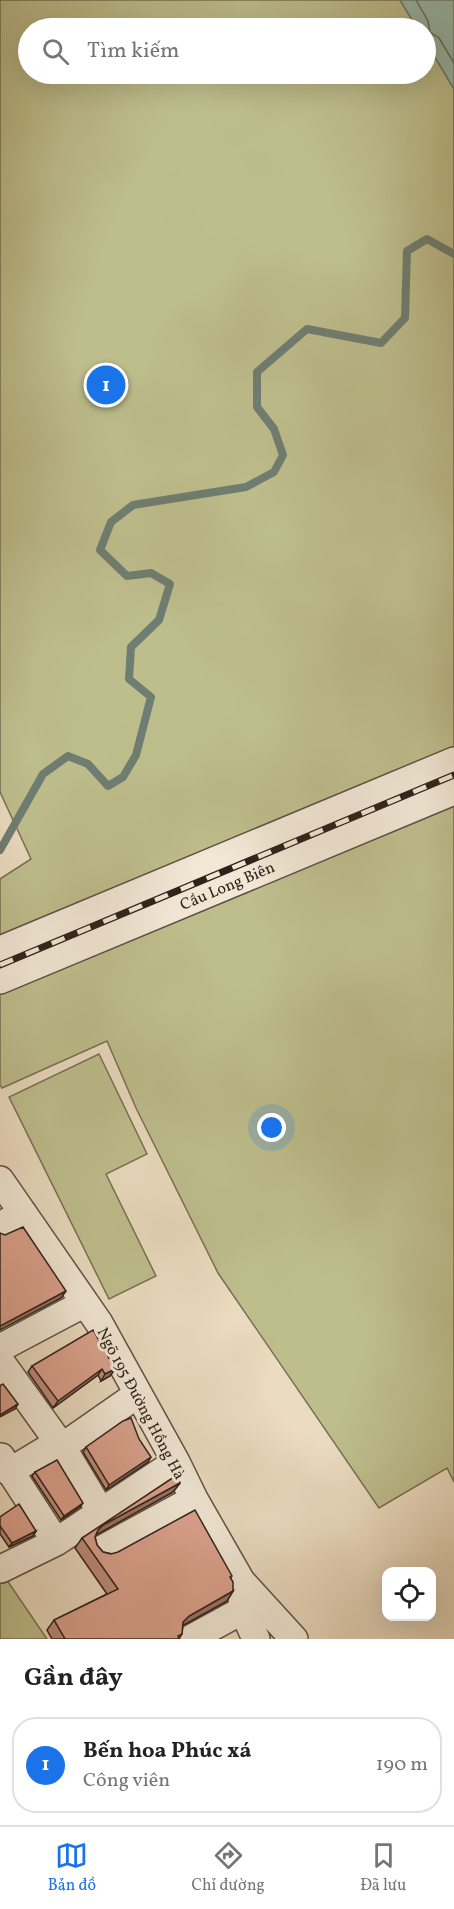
<!DOCTYPE html>
<html lang="vi">
<head>
<meta charset="utf-8">
<style>
	:root { --surface:#fff; --page:#f2f2f2; --text:#222; --muted:#767676; --line:#e0e0e0; --accent:#1a73e8 }
	body { margin:0; font-family:Vollkorn,serif; background:var(--page); color:var(--text) }
	.controls { position:absolute; right:18px; bottom:18px; display:grid; overflow:hidden; border-radius:12px; box-shadow:0 6px 24px #0002 }
	.controls button { width:54px; height:54px; display:grid; place-items:center; padding:0; border:0; border-bottom:2px solid var(--line); background:var(--surface); color:var(--text); font:30px sans-serif }
	.you { position:absolute; left:272px; top:1128px; width:21px; height:21px; margin:-15px; border:4px solid #fff; border-radius:50%; background:#1a73e8; box-shadow:0 0 0 9px #1a73e833 }
	.badge { display:grid; place-items:center; width:39px; height:39px; border-radius:50%; background:var(--accent); color:#fff; font-size:20px; font-weight:700 }
	.pin { position:absolute; translate:-50% -50%; border:3px solid #fff; box-shadow:0 2px 6px #0006 }
	.list { margin:0; padding:0; list-style:none }
	h2 { display:flex; justify-content:space-between; align-items:center; height:78px; margin:0; padding:0 24px; font-size:26px }
	h2 small { font-size:20px; font-weight:400; color:var(--muted) }
	.list li { display:grid; grid-template-columns:39px 1fr auto; gap:18px; align-items:center; box-sizing:border-box; height:96px; margin:0 12px 12px; padding:0 12px; border:2px solid var(--line); border-radius:24px }
	.list b { display:block; font-size:22px; white-space:nowrap }
	.list p { margin:0; font-size:20px; white-space:nowrap; color:var(--muted) }
	.list em { font-size:20px; font-style:normal; color:var(--muted) }
	.icon { flex:none; width:33px; height:33px; fill:none; stroke:currentColor; stroke-width:2; stroke-linecap:round; stroke-linejoin:round }
	.map { position:relative; flex:none; width:454px; height:1639px; overflow:hidden }
	.search { position:absolute; background:var(--surface); box-shadow:0 6px 24px #0002; left:18px; right:18px; top:18px; height:66px; display:flex; align-items:center; gap:15px; box-sizing:border-box; padding:0 21px; border-radius:33px; color:var(--muted); font-size:22px }
	.sheet { height:186px; background:var(--surface) }
	nav { display:flex; justify-content:space-around; align-items:center; box-sizing:border-box; height:84px; border-top:2px solid var(--line); background:var(--surface); font-size:16px; color:var(--muted) }
	nav a { display:grid; justify-items:center; gap:3px }
	nav .on { color:var(--accent) }
	.map>svg:first-child { display:block }
	.green { fill:#bebe8d; stroke:#767054; stroke-width:1.5 }
	.water { fill:#99bcac; stroke:#6f7e72; stroke-width:1.5 }
	.lines { fill:none; stroke-linecap:round; stroke-linejoin:round }
	.shore { stroke:#646f64; stroke-width:1.5 }
	.stream { stroke:#6f7e72; stroke-width:8 }
	.street-casing { stroke:#5e5044; stroke-width:30 }
	.street { stroke:#f2e8d6; stroke-width:27 }
	.rail-casing { stroke:#2f221b; stroke-width:7 }
	.rail { stroke:#f2e8d6; stroke-width:4.5; stroke-dasharray:14; stroke-linecap:butt }
	.wall { fill:#bc8a79; stroke:#2f221b; stroke-width:1.5 }
	.shaded-wall { fill:#997163; stroke:#2f221b; stroke-width:1.5 }
	.building { fill:#dba18d; stroke:#2f221b; stroke-width:1.5 }
	.labels { text-anchor:middle; stroke-width:6; stroke-linejoin:round; paint-order:stroke }
	.street-label { font-size:16px; fill:#2f221b; stroke:#f2e8d6 }
</style>
</head>
<body>
<div class="map">
<svg width="454" height="1639" viewBox="0 0 454 1639">
	<rect width="100%" height="100%" fill="#ebdbc0"/>
	<filter id="stains"><feTurbulence type="fractalNoise" baseFrequency=".00333" numOctaves="4"/><feColorMatrix values="0 0 0 0 .2 0 0 0 0 .09 0 0 0 0 .02 0 0 0 .5 -.17"/></filter>
	<radialGradient id="worn" r=".72"><stop offset=".6" stop-color="#630" stop-opacity="0"/><stop offset="1" stop-color="#630" stop-opacity=".3"/></radialGradient>
	<path class="green" d="M0,0H400L417,28H28V74H426V42L454,89V1482L447,1468L379,1508L218,1273L136,1108L107,1041L2,1088L0,1085V879L31,859L0,792Z
		M99,1054L147,1154L106,1174L156,1276L109,1299L9,1097Z
		M0,1570L47,1639H0Z"/>
	<path class="water" d="M400,0H454V89L426,42V28H417Z"/>
	<g class="lines">
		<path class="shore" d="M416,0L428,21L430,32L439,38L454,63"/>
		<path class="stream" d="M0,850L43,774L68,756L88,764L108,786L123,777L136,755L151,697L129,679L131,647L159,620L170,584L151,573L127,576L100,550L111,522L133,505L246,487L274,472L283,455L274,429L257,407V372L307,329L381,343L405,318L407,251L427,239L454,254"/>
		<defs>
			<path id="street" d="M0,950L454,761
				M0,980L454,791
				M0,1180L99,1323L176,1462L194,1499L241,1581L243,1610L256,1639
				M0,1226L23,1213
				M0,1348L85,1303
				M0,1361L62,1447L101,1512
				M1,1457L56,1542
				M9,1472L44,1451L62,1447L138,1394
				M104,1548L194,1499
				M1,1569L56,1542L176,1462
				M241,1581L294,1639
				M190,1639L243,1610"/>
		</defs>
		<use href="#street" class="street-casing"/>
		<use href="#street" class="street"/>
		<defs>
			<path id="rail" d="M0,965L454,775"/>
		</defs>
		<use href="#rail" class="rail-casing"/>
		<use href="#rail" class="rail"/>
	</g>
	<path class="wall" d="M32,1366L115,1369L110,1376L101,1381L98,1375L53,1408L28,1372Z
		M86,1447L148,1462L106,1490L83,1452Z
		M35,1472L80,1507L61,1520L32,1476Z
		M180,1483L173,1492L96,1534L95,1537L97,1545L103,1552L231,1578L233,1591L227,1601L183,1625L182,1634L179,1639H52L47,1630L54,1620L107,1594L75,1548L82,1538Z
		M0,1517L36,1531L33,1536L9,1547L0,1534Z"/>
	<path class="shaded-wall" d="M66,1291L61,1298L0,1330V1326Z
		M102,1369L98,1375L53,1408L58,1401Z
		M115,1369L110,1376L101,1381L105,1374Z
		M18,1404L15,1409L0,1417V1415Z
		M151,1457L148,1462L106,1490L109,1485Z
		M180,1483L173,1492L96,1535L98,1530L103,1525Z
		M83,1503L80,1507L61,1520L64,1516Z
		M36,1531L33,1536L9,1547L12,1543Z
		M233,1591L227,1601L182,1626L183,1622L189,1616Z"/>
	<path class="building" d="M23,1227L66,1291L0,1326V1233L5,1235Z
		M93,1330L115,1369L105,1374L102,1369L58,1401L32,1366Z
		M3,1384L18,1404L0,1415V1386Z
		M131,1418L139,1439L151,1457L109,1485L86,1447L123,1421Z
		M57,1460L83,1503L64,1516L35,1472Z
		M177,1475L180,1483L103,1525L98,1530L95,1537L97,1545L103,1552L111,1554L118,1552L195,1510L232,1576L230,1577L233,1582V1591L189,1616L183,1622L182,1634L178,1636L179,1639H65L54,1620L118,1589L82,1538Z
		M19,1504L36,1531L12,1543L0,1526V1517Z"/>
	<g class="labels">
		<g class="street-label">
			<text transform="translate(227 885) rotate(-23)" y="6">Cầu Long Biên</text>
			<text transform="translate(142 1403) rotate(62)" y="6">Ngõ 195 Đường Hồng Hà</text>
		</g>
	</g>
	<rect width="100%" height="100%" filter="url(#stains)"/>
	<rect width="100%" height="100%" fill="url(#worn)"/>
</svg>
<div class="controls">
<button><svg class="icon" aria-label="locate" viewBox="0 0 24 24"><circle cx="12" cy="12" r="6"/><path d="M12 2v4M12 18v4M2 12h4M18 12h4"/></svg></button>
</div>
<div class="you"></div>
<div class="pin badge" style="left:106px;top:385px">1</div>
<div class="search"><svg class="icon" aria-label="search" viewBox="0 0 24 24"><circle cx="10" cy="10" r="6"/><path d="M15 15l6 6"/></svg>Tìm kiếm</div>
</div>
<section class="sheet">
<h2>Gần đây<small></small></h2>
<ul class="list">
<li><span class="badge">1</span><div><b>Bến hoa Phúc xá</b><p>Công viên</p></div><em>190 m</em></li>
</ul>
</section>
<nav>
<a class="on"><svg class="icon" aria-label="map" viewBox="0 0 24 24"><path d="M3 6l6-2 6 2 6-2v14l-6 2-6-2-6 2zM9 4v14M15 6v14"/></svg>Bản đồ</a>
<a><svg class="icon" aria-label="directions" viewBox="0 0 24 24"><path d="M12 3l9 9-9 9-9-9zM9 14v-3h6M13 9l2 2-2 2"/></svg>Chỉ đường</a>
<a><svg class="icon" aria-label="saved" viewBox="0 0 24 24"><path d="M7 4h10v16l-5-4-5 4z"/></svg>Đã lưu</a>
</nav>
</body>
</html>
